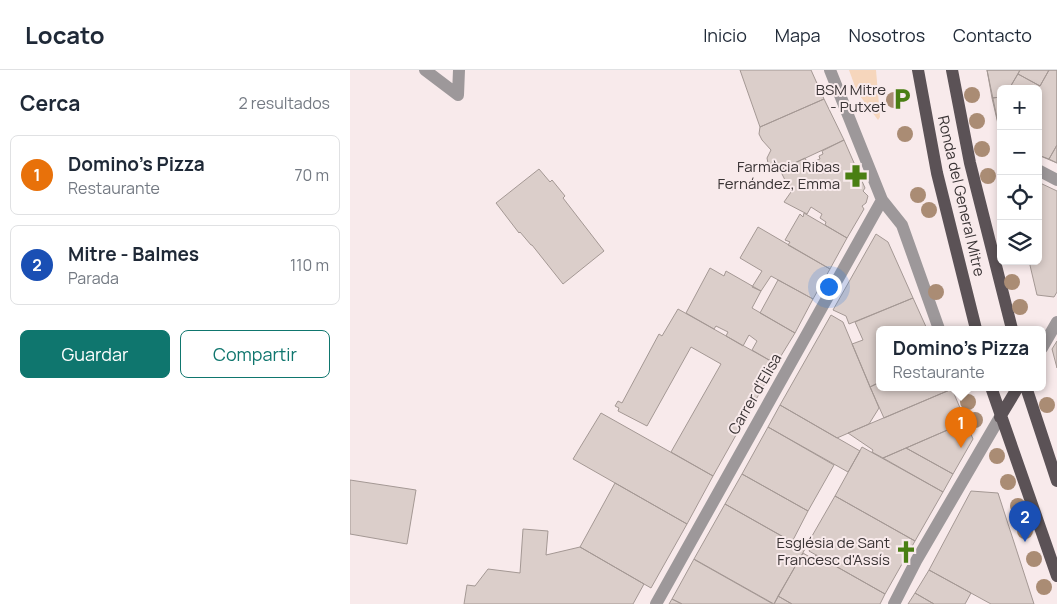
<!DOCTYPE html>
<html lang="es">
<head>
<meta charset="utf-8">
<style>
	:root { --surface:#fff; --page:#f6f6f7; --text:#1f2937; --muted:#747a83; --line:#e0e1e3; --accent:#0f766e }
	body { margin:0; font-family:Manrope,sans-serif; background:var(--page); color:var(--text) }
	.controls { position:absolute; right:15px; top:15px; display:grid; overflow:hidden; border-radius:8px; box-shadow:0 2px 8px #0003 }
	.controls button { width:45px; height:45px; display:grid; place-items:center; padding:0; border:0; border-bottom:1px solid var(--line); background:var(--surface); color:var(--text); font:25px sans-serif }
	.you { position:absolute; left:478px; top:216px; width:18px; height:18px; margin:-12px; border:4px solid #fff; border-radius:50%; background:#1a73e8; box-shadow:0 0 0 8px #1a73e833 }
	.badge { display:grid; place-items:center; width:32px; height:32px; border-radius:50%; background:var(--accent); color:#fff; font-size:16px; font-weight:700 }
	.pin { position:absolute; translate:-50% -41px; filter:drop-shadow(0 1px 2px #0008) }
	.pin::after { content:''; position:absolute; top:26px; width:18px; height:15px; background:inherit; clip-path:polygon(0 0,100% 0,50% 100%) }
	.popup { position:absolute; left:526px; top:256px; width:170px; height:65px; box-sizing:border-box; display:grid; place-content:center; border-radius:8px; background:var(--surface); filter:drop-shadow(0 1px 4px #0005); font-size:16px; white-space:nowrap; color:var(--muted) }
	.popup b { font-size:19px; color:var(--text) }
	.popup::after { content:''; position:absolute; left:50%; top:100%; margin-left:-10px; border:10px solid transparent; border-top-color:var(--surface) }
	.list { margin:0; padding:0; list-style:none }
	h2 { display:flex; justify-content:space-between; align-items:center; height:65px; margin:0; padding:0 20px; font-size:21px }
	h2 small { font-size:16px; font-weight:400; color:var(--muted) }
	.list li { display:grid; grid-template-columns:32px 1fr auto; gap:15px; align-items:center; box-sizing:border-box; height:80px; margin:0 10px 10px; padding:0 10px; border:1px solid var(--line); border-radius:8px }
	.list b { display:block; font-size:19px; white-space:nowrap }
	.list p { margin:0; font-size:16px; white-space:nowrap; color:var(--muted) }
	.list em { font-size:16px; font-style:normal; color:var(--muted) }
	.actions { display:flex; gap:10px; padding:15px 20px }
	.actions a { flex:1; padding:11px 0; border:1px solid var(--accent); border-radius:8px; text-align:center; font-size:18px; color:var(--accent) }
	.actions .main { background:var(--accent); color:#fff }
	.icon { flex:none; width:28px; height:28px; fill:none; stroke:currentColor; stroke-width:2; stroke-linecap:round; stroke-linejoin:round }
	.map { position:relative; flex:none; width:707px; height:534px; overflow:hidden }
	header { display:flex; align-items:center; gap:30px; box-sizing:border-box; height:70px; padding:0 25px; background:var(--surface); border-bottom:1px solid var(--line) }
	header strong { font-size:24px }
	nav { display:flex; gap:28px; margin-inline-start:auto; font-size:18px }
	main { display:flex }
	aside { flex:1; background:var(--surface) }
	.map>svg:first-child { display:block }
	.green { fill:#f6d6bc }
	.building { fill:#dbceca; stroke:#a49894 }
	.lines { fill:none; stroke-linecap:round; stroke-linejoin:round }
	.minor { stroke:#9d989a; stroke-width:12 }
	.major { stroke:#5b5256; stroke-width:12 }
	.tree { fill:#aa8c74 }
	.labels { text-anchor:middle; stroke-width:4; stroke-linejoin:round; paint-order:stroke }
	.poi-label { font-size:15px; fill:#3a3435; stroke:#f8eaeb; text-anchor:end }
	.street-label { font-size:15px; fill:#3a3435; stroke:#f8eaeb }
</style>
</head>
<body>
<header>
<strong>Locato</strong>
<nav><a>Inicio</a><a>Mapa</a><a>Nosotros</a><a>Contacto</a></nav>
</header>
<main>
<aside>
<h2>Cerca<small>2 resultados</small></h2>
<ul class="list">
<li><span class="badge" style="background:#e8710a">1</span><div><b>Domino's Pizza</b><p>Restaurante</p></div><em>70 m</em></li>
<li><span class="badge" style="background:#1a4fb4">2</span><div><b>Mitre - Balmes</b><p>Parada</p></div><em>110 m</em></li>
</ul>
<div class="actions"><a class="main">Guardar</a><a>Compartir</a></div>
</aside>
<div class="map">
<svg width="707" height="534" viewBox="0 0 707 534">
	<rect width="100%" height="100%" fill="#f8eaeb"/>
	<path class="green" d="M499,0H526L530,47L528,50L507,22Z"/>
	<path class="building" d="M390,0H461L474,29L410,57Z
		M637,0H707V93L688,85V19H651V67Z
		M637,0H670L659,19H651V27L642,28Z
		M670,0H699L690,16L668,4Z
		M699,0H707V75L699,89L688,85V19H659L668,4L690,16Z
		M651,27V67L642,28Z
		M474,29L494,70L430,100L429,98L418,93L417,88L421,80L412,70L409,64L410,57Z
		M494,70L515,118L513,121L518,126L516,133L512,136L514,139L497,168L475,155L476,152L470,148L472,144L461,137L457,144L434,132L441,122L430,100L455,88L458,94L470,89L469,86L473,84L472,81Z
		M707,75V93L699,89Z
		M189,99L200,112L202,110L215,126L213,128L254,181L213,214L182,175H181L170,162L169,163L146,133Z
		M688,112L707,121V222L704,227L687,225L679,191H688Z
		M454,143L497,168L480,199L438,175L440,172L435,170L450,144L453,147Z
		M408,157L480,199L463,229L421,206L411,221L402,217L412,201L390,188Z
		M526,164L538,172L563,228L499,254L496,246L483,240Z
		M360,198L374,206L376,201L411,221L402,238L445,263L426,294L402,280L407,271L399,265L393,276L376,266L378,262L366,256L364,259L336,243Z
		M428,210L463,229L445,263L410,243Z
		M563,228L577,259H530V312L520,317L502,274L513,270L505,252Z
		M328,239L426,294L363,406L321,382L371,294L341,277L297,356L268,341L269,338L265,336L268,331L272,333L309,264L312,266Z
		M481,245L493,252L529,338L519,354L487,368L430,335Z
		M707,271V298L702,279Z
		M530,312V317H601L602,319L534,348L520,317Z
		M602,319L616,352L556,378L533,388L522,382L523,380L498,363Z
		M430,335L510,381L498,402L418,357Z
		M251,343L363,406L337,454L223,389Z
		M616,352L623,369L603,404L556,378Z
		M418,357L484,395L458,441L392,404Z
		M512,377L593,422L565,471L485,426Z
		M556,378L603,404L593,422L533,388Z
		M392,404L458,441L442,472L375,434Z
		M0,410L66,420L57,474L0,464Z
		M265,413L337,454L301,518L230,477Z
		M621,421L648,423L684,534H641L579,500Z
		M485,426L565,471L535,524L459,481L462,475L458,473Z
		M375,434L455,479L424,534L344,489Z
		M173,459L198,461L196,485L230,477L294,514L283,534H114L117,515L125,516L138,499L170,503Z
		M453,483L463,489L466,485L535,524L530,534H442L428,526Z
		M344,489L345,490L423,534H332L322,529Z
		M579,500L621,523L615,534H584L565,523Z
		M565,523L584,534H558Z
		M428,526L440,533L442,534H424Z
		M322,529L332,534H319Z"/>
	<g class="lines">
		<path class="minor" d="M75,0L108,25
			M480,0L532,130L552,155L589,259
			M108,25L109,0
			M688,100L707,110
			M692,278L707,252
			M306,534L532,130
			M544,534L566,491L650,347"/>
		<path class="major" d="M568,0L587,103L626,259
			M602,0L620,93L662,259
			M641,317L707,506
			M676,317L707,411
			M650,347L668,317"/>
	</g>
	<g class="tree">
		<circle cx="622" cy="25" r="8"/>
		<circle cx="544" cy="30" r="8"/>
		<circle cx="627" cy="51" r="8"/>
		<circle cx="555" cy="64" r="8"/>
		<circle cx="632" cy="79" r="8"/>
		<circle cx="638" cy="106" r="8"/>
		<circle cx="568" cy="125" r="8"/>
		<circle cx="579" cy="140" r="8"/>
		<circle cx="662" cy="212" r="8"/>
		<circle cx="586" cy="222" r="8"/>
		<circle cx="670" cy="237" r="8"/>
		<circle cx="618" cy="332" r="8"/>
		<circle cx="697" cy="335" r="8"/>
		<circle cx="625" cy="350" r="8"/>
		<circle cx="647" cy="386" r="8"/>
		<circle cx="658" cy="412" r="8"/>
		<circle cx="668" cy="436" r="8"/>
		<circle cx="675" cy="461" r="8"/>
		<circle cx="684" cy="489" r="8"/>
		<circle cx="694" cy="517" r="8"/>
	</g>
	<defs>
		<symbol id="parking-bare" viewBox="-9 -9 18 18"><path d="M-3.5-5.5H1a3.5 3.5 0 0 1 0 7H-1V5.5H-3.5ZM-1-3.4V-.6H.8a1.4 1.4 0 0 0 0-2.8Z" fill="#4a7f13" stroke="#f8eaeb" stroke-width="2.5" paint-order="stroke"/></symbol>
		<symbol id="pharmacy-bare" viewBox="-9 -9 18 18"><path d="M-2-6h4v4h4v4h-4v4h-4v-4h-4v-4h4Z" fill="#4a7f13" stroke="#f8eaeb" stroke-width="2.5" paint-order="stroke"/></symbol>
		<symbol id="church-bare" viewBox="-9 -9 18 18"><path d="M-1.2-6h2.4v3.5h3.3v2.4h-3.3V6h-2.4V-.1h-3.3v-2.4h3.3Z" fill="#4a7f13" stroke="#f8eaeb" stroke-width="2.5" paint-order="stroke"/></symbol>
	</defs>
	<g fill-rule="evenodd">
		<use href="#parking-bare" x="536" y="13" width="32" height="32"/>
		<use href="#pharmacy-bare" x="490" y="90" width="32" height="32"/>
		<use href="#church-bare" x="540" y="466" width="32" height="32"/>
	</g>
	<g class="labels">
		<g class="poi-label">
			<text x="536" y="25">BSM Mitre<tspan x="536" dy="17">- Putxet</tspan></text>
			<text x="490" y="102">Farmàcia Ribas<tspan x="490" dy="17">Fernández, Emma</tspan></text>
			<text x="540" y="478">Església de Sant<tspan x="540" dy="17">Francesc d'Assís</tspan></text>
		</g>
		<g class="street-label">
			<text transform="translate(611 126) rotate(77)" y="5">Ronda del General Mitre</text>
			<text transform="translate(405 324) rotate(-60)" y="5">Carrer d'Elisa</text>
		</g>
	</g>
</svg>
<div class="controls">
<button>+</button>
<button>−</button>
<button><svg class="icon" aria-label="locate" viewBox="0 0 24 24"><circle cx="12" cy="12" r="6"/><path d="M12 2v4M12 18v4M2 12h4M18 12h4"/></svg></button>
<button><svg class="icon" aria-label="layers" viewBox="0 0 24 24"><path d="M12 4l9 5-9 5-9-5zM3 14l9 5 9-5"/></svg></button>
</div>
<div class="you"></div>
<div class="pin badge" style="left:611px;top:378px;background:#e8710a">1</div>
<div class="popup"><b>Domino's Pizza</b>Restaurante</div>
<div class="pin badge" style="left:675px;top:472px;background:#1a4fb4">2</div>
</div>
</main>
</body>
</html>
